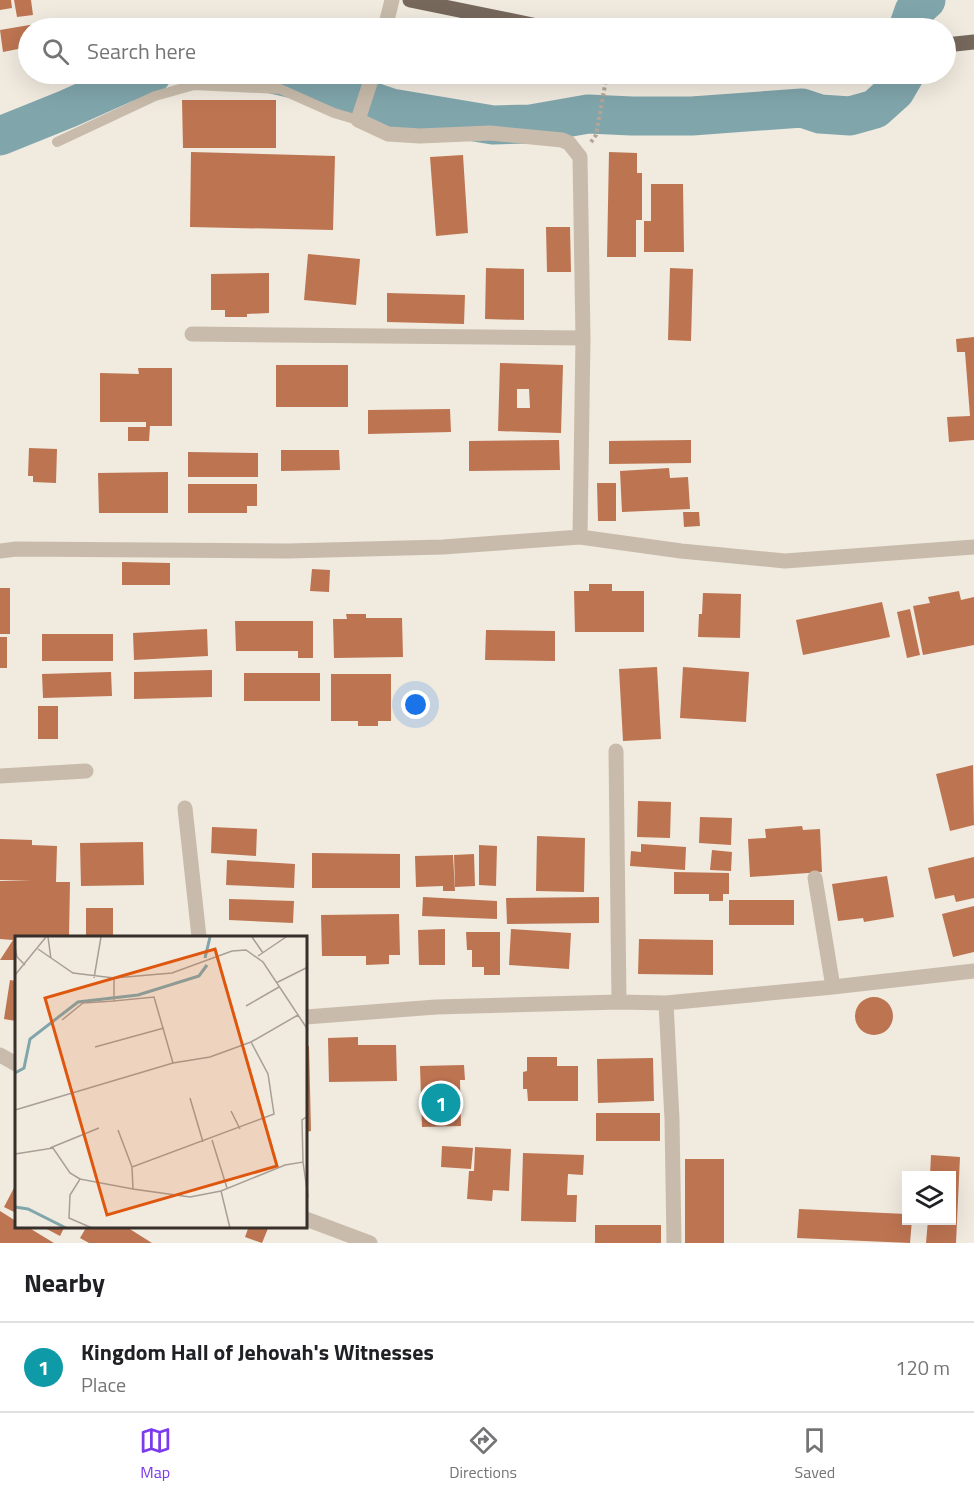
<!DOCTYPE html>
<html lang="en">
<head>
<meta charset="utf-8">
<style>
	:root { --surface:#fff; --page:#f6f6f6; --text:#202124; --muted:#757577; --line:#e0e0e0; --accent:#7c3aed }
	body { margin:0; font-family:"Titillium Web",sans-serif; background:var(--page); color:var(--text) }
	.controls { position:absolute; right:18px; bottom:18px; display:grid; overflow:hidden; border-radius:0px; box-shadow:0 6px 24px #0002 }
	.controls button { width:54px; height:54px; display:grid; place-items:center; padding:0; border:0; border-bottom:2px solid var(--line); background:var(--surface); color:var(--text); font:30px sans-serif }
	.you { position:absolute; left:416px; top:705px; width:21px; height:21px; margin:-15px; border:4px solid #fff; border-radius:50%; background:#1a73e8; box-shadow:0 0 0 9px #1a73e833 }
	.badge { display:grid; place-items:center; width:39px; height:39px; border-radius:50%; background:var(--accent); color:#fff; font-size:20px; font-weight:700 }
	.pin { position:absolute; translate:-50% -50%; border:3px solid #fff; box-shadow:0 2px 6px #0006 }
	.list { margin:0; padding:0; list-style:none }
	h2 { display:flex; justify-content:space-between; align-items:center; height:78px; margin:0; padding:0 24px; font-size:26px }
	h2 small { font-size:20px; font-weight:400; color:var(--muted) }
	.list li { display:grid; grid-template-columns:39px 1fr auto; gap:18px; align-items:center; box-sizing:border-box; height:90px; padding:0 24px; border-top:2px solid var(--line) }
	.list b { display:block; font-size:22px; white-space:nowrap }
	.list p { margin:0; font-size:20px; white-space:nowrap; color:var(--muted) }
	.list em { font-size:20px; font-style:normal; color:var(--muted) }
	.icon { flex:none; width:33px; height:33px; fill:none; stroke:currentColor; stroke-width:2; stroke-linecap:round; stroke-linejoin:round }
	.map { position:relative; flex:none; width:974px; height:1243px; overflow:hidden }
	.search { position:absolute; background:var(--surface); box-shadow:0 6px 24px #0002; left:18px; right:18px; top:18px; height:66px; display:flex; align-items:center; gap:15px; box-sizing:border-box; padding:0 21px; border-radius:33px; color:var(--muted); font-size:22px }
	.sheet { height:168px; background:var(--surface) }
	nav { display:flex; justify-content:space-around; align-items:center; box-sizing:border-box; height:84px; border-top:2px solid var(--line); background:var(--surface); font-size:16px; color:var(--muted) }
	nav a { display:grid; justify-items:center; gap:3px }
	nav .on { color:var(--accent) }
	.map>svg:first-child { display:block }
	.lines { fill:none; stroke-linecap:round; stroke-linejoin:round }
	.river { stroke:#80a6ac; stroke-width:39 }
	.building { fill:#bd7451; fill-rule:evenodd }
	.path { stroke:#b4a596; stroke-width:4; stroke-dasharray:3 3; stroke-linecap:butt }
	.lane { stroke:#c8bbab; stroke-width:10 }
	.street { stroke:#c8bbab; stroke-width:15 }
	.primary { stroke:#77685c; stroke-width:15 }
	.inset-river { fill:none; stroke:#80a6ac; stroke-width:3 }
	.inset-road { fill:none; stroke:#a79f97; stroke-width:1.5 }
	.view { fill:#df570e; fill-opacity:0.15; stroke:#df570e; stroke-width:3 }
	.inset-edge { fill:none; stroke:#372f2a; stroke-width:3 }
</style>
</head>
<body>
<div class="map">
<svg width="974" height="1243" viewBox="0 0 974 1243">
	<rect width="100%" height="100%" fill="#f1eadf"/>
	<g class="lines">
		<path class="river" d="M908,28L914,11L926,0
			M272,74L333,88L391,108L493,125L531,124L588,114L632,116H692L802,108L820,114L850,116L875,109L895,91L905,74
			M0,136L67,109L125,83L152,74"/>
	</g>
	<path class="building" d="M0,0H11L12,8L0,10Z
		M14,0H31L33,15L17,17Z
		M59,20L60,28H28V47L3,52L0,30Z
		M182,100H276V148H183Z
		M191,152L335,156L333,230L190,227Z
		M609,152L637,153V173H642V220H636V257H607Z
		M463,155L468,233L436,236L430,157Z
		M651,184H683L684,252H644V221H651Z
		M546,227H570L571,272H547Z
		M308,254L360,259L356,305L304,300Z
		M486,268L524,269V320L485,319Z
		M670,268L693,269L691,341L668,340Z
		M269,273V313L247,314V317H225V310H211V274Z
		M387,293L465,295L464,324L387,322Z
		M974,337V440L949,442L947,417L970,416L965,352H957L956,339Z
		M500,363L563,365L561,433L498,431ZM517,389H529L530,408H517Z
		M276,365H348V407H276Z
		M138,368H172V426H150L149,441H128V427H146V422H100V373L139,374Z
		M450,409L451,432L368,434V410Z
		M559,440L560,470L469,471V441Z
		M691,440V463L609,464V441Z
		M29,448L57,449L56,483L33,482V476H28Z
		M281,450H339L340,470L281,471Z
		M188,452L258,453V477H188Z
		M669,468L670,478L688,477L690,509L622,512L620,471Z
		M168,472V513H99L98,473Z
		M597,483H616V521H598Z
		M188,484H257V506H247V513H188Z
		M683,512H699L700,526L684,527Z
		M122,562L170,563V585H122Z
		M312,569L330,570L329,592L310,591Z
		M589,584H612V591H644V632H575L574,591H589Z
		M0,588H10V634H0Z
		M959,591L961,600L974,597V645L923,655L913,606L930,603L928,597Z
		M703,593L741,594L740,638L698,637L699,614H702Z
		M882,602L890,637L803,655L796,620Z
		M910,609L920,655L907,658L897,612Z
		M346,614H366V618H402L403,657L334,658L333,619H347Z
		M235,621H313V658H298V651H236Z
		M207,629L208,656L134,660L133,633Z
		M486,630L555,631V661L485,660Z
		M42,634H113V661H42Z
		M0,637H7V668H0Z
		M657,667L661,739L623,741L619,669Z
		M683,667L749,672L746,722L680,718Z
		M212,670V697L134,699V672Z
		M111,672L112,696L43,698L42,674Z
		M244,673H320V701H244Z
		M331,674H391V721H378V726H358V721H331Z
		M38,706H58V739H38Z
		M973,765L974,825L950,831L936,774Z
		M638,801L671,802L670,838L637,837Z
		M700,817L732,818L731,845L699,843Z
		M802,826L803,830L820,829L822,872L750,877L748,839L766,838L765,829Z
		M212,827L257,829L256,856L211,853Z
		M537,836L585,838L584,892L536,891Z
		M0,839L32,840V845L57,846L56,882H70L69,937H16V960H0L13,940L0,939V881H32L0,880Z
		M143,842L144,885L81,886L80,843Z
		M641,844L686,847L685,870L630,866L631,851L641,852Z
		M479,845L497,846L496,886L479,885Z
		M712,850L732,852L731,871L710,870Z
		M312,853L400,854V888H312Z
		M474,854L475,886L455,887L454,855Z
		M453,855L455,891H443V886L416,887L415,856Z
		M974,857V898L956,902L954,895L935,899L928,868Z
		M227,860L295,864L294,888L226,885Z
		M674,872L729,873V894H723V901H709V894H674Z
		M887,876L894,917L864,922L863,918L838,921L832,884Z
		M423,897L497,901V919L422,916Z
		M599,897V923L507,924L506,898Z
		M229,899L294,901L293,923L229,920Z
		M729,900H794V925H729Z
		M974,906V952L953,957L942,914Z
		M86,908H113V937H86Z
		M399,914L400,955H389V964L366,965V956H322L321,915Z
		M445,929V965H419L418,930Z
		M511,929L571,933L569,969L509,965Z
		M466,932H500V975H484V967H472V950H467Z
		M639,939L713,940V975L638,974Z
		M10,980L16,981V1021L4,1019Z
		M855 1016a19 19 0 1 1 38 0a19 19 0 1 1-38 0Z
		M358,1037V1045H396L397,1081L329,1082L328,1038Z
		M306,1046H309L311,1131L306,1132Z
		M527,1057H557V1066H578V1101H528L527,1089H523V1072L527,1071Z
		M653,1058L654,1101L598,1103L597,1059Z
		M464,1065L465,1080H460L461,1126L422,1127L420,1066Z
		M596,1113H660V1141H596Z
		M442,1146L473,1148L471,1169L441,1167Z
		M475,1147L511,1149L509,1191L493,1190L492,1201L467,1199L469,1171H474Z
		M523,1153L584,1155L583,1175L568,1174L567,1195H577L576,1222L521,1221Z
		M931,1155L960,1157L956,1243H926L928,1220H952V1176H930Z
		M685,1159H724V1243H685Z
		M16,1184V1213L4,1207Z
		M799,1209L906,1214V1220H912L910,1243L797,1238Z
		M0,1211L16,1221V1226H26L54,1243H0Z
		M595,1225H661V1243H595Z
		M41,1226H65L60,1236Z
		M87,1226H125L152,1243H89L80,1238Z
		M249,1226H269L262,1243L245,1237Z"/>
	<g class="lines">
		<path class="path" d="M591,142L596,135L607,74"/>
		<path class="lane" d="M57,142L155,96L194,85L280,89L334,113L358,120"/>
		<path class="street" d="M385,28L392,0
			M373,74L358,120L388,134L420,136L490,133L562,140L569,143L580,157L583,338L580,537
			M192,334L583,338
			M0,551L16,549L288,551L443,547L580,537L681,551L785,561L974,547
			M616,751L619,1002
			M0,776L86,771
			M185,808L199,937
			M815,878L833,987
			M666,1003L672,1119L674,1243
			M306,1017L436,1007L619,1002L666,1003L833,987L974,971
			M0,1055L16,1064
			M306,1219L370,1243"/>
		<path class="primary" d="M410,0L547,28
			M946,45L974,42"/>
	</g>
	<g transform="translate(15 936)">
		<rect width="292" height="292" fill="#f1eadf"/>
		<path class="inset-river" d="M190,22L195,1M0,137L9,132L15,103L63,66L123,59L184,40L192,29M0,271L13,273L51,292"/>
		<path class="inset-road" d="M33,1L36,23M237,1L248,17M0,11L2,21L10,29M23,13L58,37L99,42L157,37L217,15L231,14L248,26L293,94M243,20L271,1M0,39L31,1M79,42L86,1M99,42V65L139,61L158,127M261,47L293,31M231,70L264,51M47,84L68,67L99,65M236,106L253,138L259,178L117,231L118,253L175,261L206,255L270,229L288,226L293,261M80,111L149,92M175,162L188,206M0,174L158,127L195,121L236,106L283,79M216,175L225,193M103,194L117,231M197,204L212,252M35,212L84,192M0,218L38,212L55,237L65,243M288,226L287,184L293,180M206,255L215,292M77,292L54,282L55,259L65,243L118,253"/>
		<path class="view" d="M200,13L262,230L92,279L30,62Z"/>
		<rect width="292" height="292" class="inset-edge"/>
	</g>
</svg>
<div class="controls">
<button><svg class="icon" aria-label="layers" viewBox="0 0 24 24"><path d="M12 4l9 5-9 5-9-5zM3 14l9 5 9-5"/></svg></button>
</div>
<div class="you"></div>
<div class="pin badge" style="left:441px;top:1103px;background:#0f9aa8">1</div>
<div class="search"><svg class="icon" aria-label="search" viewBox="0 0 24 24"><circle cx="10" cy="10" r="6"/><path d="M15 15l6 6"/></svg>Search here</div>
</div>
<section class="sheet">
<h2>Nearby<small></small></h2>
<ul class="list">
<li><span class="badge" style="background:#0f9aa8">1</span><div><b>Kingdom Hall of Jehovah's Witnesses</b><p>Place</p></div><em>120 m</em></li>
</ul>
</section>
<nav>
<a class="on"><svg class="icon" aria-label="map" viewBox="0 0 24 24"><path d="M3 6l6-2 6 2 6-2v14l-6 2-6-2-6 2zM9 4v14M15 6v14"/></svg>Map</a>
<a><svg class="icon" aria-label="directions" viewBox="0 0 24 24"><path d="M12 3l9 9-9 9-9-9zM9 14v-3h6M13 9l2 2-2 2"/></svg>Directions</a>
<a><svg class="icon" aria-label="saved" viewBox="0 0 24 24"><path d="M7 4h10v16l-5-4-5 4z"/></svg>Saved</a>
</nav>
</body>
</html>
